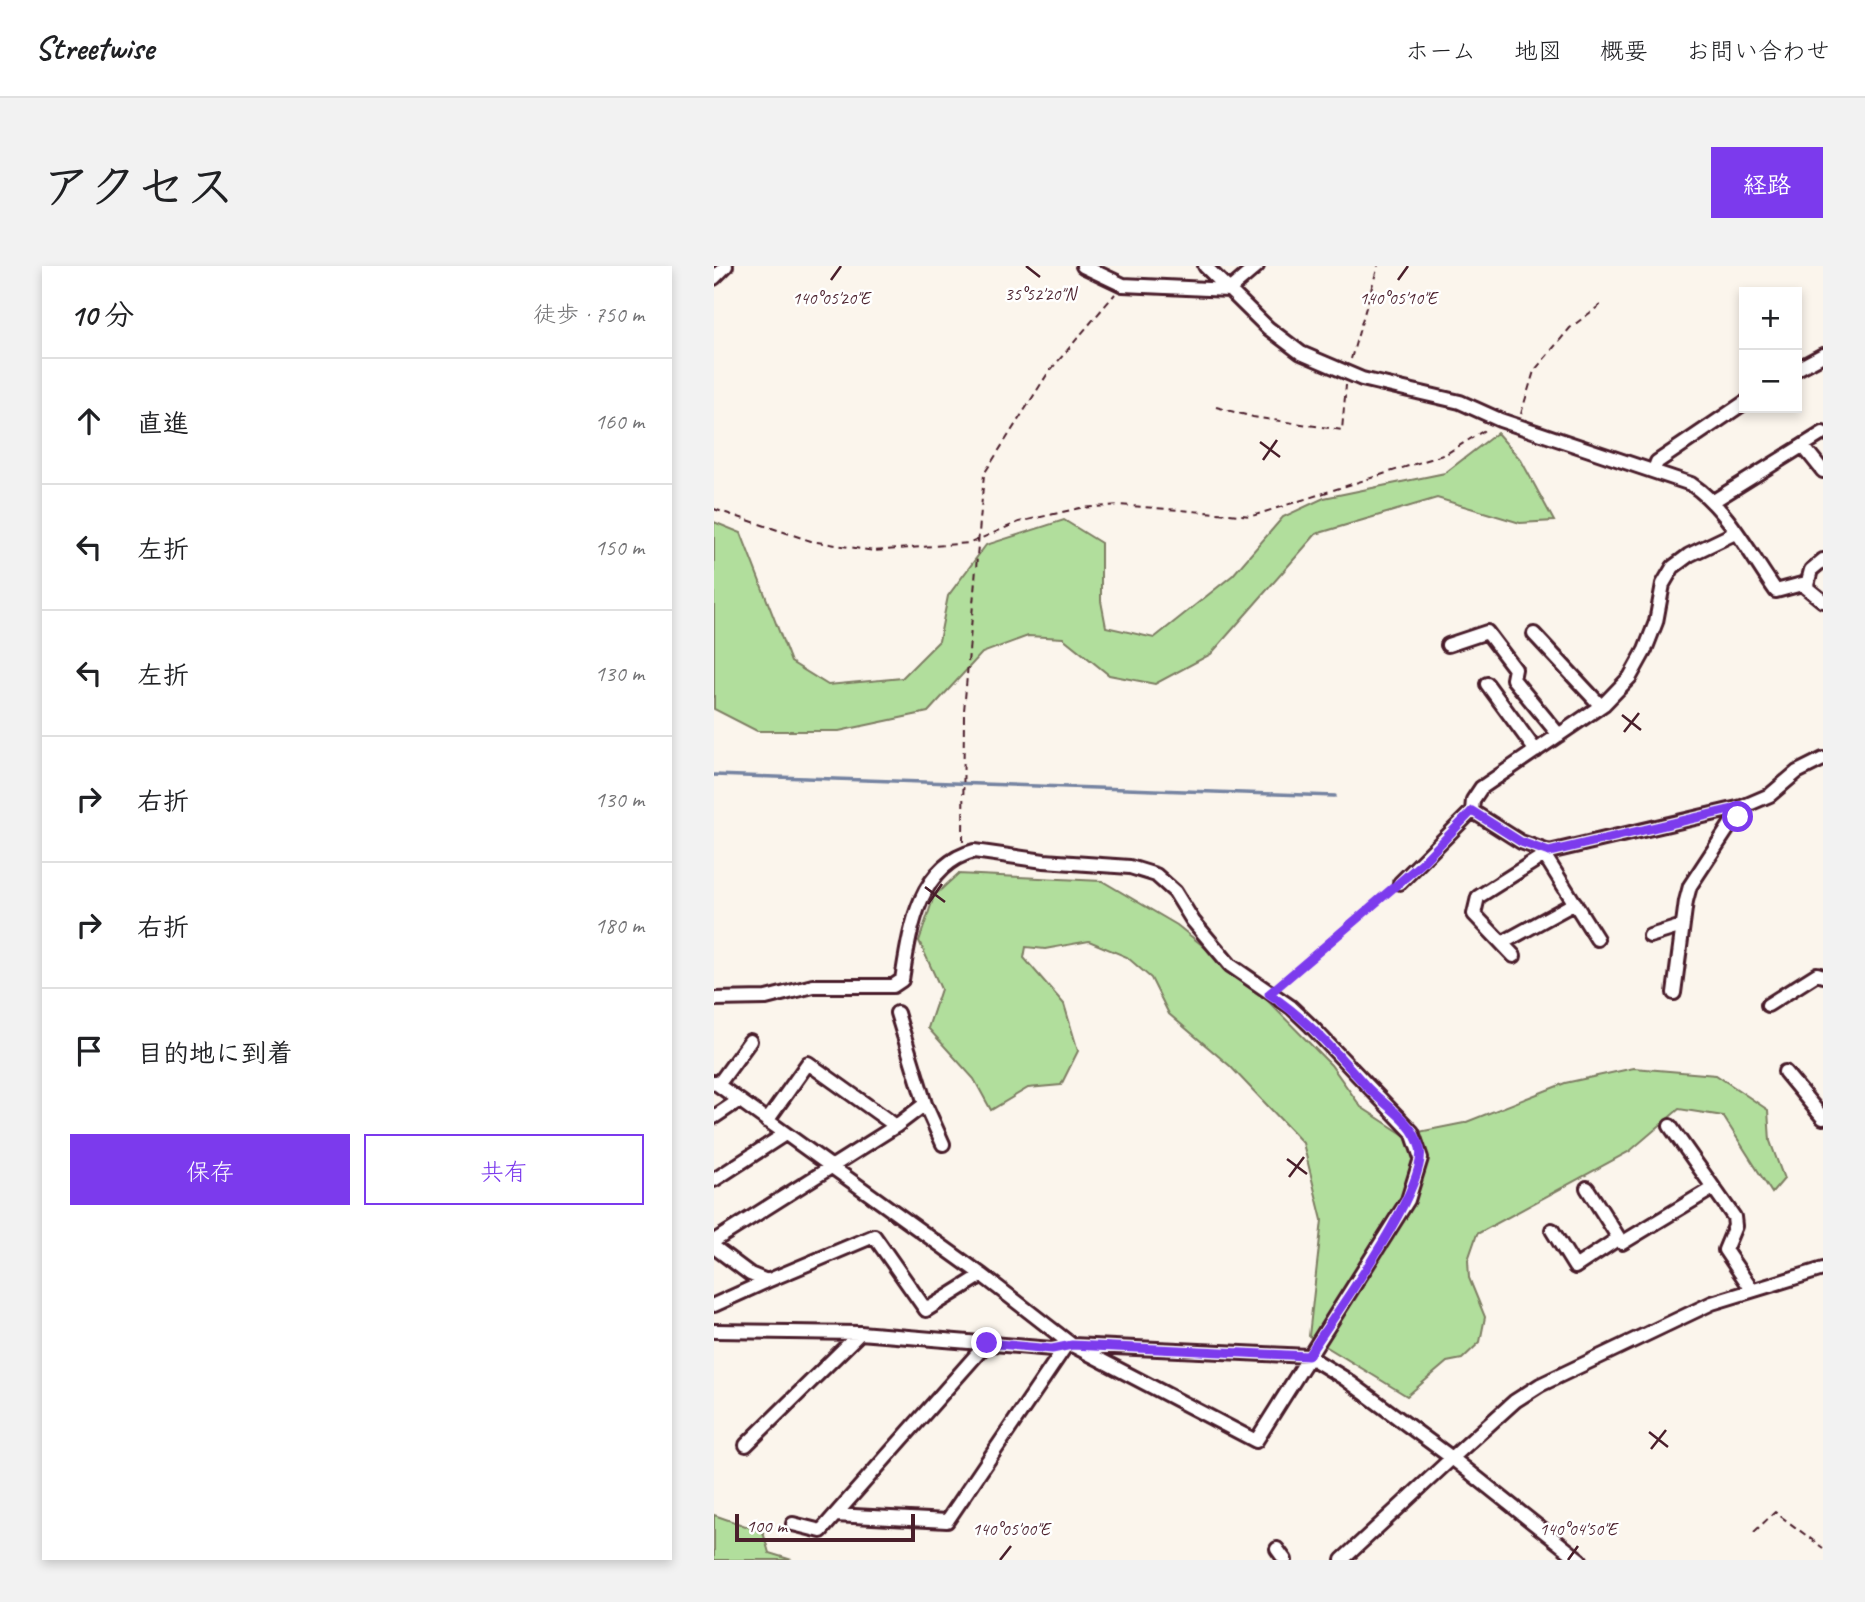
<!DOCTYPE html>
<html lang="ja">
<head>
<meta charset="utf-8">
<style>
	:root { --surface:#fff; --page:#f2f2f2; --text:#202124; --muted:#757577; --line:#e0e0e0; --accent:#7c3aed }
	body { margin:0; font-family:Caveat,"Klee One",sans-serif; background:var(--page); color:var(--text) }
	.controls { position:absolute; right:21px; top:21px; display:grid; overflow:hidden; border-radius:0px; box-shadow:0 4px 10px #0003 }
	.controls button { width:63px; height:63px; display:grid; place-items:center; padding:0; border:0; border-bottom:2px solid var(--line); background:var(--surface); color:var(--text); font:35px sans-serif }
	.scale { position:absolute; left:21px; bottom:18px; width:180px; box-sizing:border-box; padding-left:7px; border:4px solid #4a1f2b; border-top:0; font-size:19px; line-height:24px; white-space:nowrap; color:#4a1f2b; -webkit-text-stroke:5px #fff; paint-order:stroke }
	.stop { position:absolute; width:21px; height:21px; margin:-16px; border:5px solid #7c3aed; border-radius:50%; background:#fff }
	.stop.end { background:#7c3aed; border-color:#fff; box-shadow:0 2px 7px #0008 }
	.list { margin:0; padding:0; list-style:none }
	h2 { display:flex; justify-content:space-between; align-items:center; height:91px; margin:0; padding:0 28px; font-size:30px }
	h2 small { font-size:23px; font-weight:400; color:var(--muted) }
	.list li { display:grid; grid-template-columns:46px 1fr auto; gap:21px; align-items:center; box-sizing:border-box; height:126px; padding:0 28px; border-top:2px solid var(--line) }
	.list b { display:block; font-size:26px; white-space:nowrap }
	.list em { font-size:23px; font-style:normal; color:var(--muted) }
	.actions { display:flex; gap:14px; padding:21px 28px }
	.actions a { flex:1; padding:16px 0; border:2px solid var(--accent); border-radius:0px; text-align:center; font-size:24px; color:var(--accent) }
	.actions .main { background:var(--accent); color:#fff }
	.icon { flex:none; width:38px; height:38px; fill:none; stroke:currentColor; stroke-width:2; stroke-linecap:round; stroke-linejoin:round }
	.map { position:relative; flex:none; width:1109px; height:1294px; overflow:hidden; border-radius:0px }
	header { display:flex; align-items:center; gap:42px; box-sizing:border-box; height:98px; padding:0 35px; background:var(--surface); border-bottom:2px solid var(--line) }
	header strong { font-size:33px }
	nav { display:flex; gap:38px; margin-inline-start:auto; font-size:24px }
	.intro { display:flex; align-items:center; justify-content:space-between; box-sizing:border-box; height:168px; padding:0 42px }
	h1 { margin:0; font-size:49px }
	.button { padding:18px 32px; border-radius:0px; background:var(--accent); color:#fff; font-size:24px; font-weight:700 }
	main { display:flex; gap:42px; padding:0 42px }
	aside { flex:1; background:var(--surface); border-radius:0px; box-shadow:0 4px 10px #0003 }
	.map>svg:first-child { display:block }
	.green { fill:#b1de9c; stroke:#7e7e64; stroke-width:2 }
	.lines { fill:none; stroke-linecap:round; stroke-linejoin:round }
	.stream { stroke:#7583a1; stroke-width:3.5 }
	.minor-casing { stroke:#4a1f2b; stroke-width:18 }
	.path { stroke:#4a1f2b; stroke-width:2; stroke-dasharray:7 5; stroke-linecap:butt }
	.minor { stroke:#fff; stroke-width:12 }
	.route { stroke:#7c3aed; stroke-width:9 }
	.ticks { fill:none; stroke:#4a1f2b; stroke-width:2.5 }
	.ticks-label { font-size:18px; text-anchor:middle; fill:#4a1f2b; stroke:#fff; stroke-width:5; stroke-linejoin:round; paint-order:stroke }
</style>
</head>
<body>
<header>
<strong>Streetwise</strong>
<nav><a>ホーム</a><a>地図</a><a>概要</a><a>お問い合わせ</a></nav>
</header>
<div class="intro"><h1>アクセス</h1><a class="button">経路</a></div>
<main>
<aside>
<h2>10 分<small>徒歩 · 750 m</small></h2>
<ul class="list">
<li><svg class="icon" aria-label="ahead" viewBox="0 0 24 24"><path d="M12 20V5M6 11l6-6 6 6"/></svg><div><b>直進</b></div><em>160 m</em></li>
<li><svg class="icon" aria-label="left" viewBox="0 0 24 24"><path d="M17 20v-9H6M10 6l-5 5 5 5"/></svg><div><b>左折</b></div><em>150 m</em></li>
<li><svg class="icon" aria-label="left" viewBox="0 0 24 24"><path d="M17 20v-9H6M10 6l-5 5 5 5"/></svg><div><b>左折</b></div><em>130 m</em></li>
<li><svg class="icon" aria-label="right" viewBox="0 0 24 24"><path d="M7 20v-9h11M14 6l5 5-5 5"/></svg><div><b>右折</b></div><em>130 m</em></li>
<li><svg class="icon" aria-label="right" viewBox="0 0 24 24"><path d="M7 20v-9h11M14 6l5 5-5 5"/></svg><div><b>右折</b></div><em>180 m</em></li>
<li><svg class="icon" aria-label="arrive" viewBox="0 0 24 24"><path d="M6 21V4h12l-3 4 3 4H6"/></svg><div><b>目的地に到着</b></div></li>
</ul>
<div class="actions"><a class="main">保存</a><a>共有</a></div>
</aside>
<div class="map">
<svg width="1109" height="1294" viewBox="0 0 1109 1294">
	<rect width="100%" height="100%" fill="#fbf5ec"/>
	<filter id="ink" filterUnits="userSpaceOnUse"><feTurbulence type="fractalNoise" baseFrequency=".0143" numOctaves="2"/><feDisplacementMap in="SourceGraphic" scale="14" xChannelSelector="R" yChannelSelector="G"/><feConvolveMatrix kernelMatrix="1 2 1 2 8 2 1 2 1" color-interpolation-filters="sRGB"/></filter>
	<g filter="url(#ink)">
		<path class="green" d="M783,167L807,194L840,255L806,257L723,232L602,268L497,388L441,418L395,409L349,372L314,370L268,387L214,446L125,465H43L0,443V256L27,267L77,396L114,419L188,412L225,375L234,330L272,279L350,254L387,277V335L392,361L440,372L519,309L569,251L610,232L731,207Z
			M244,608L388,615L463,659L539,720L617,799L647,841L690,869L750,857L851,817L920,802L1002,809L1054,844L1056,875L1070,913L1058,927L1009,850L965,843L916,885L763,968L754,994L755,1012L771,1051L766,1076L748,1093L733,1096L693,1130L595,1070L608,954L589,877L516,800L455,748L437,712L413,691L375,675L331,683L312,681L310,692L350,738L364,785L347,819L314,822L277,844L260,813L214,762L227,723L205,675L220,630Z
			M0,1249L49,1266L55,1287L78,1294H0Z"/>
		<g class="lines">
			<path class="stream" d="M0,509L621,530"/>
			<defs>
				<path id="minor" d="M369,0L409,19L515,24L543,0
					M491,0L554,62L587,87L648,113L746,136L786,154L977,218C1013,242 1037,290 1062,325L1088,318L1109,335
					M0,12L12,0
					M1083,103L1109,89
					M1089,180L1109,205
					M940,204L943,196L1030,137
					M998,236L1109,167
					M1093,319L1097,304L1109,294
					M820,368L887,440
					M734,379L773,366L801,403L799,413L845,469
					M773,418L822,485
					M835,586L807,576L758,545L759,534L767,522L890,438L916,411L931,384L942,356L949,318L959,301L975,289L1021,267
					M831,590L883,673
					M686,617L758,545
					M936,670L968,660
					M788,677L861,637
					M800,690L760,648L764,631L835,586L1028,541L1056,529L1083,506L1109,493
					M960,727L972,635L976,620L1028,541
					M0,733L52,732L99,720H179L188,714C196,664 204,600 260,585L330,595L416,601L442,609L461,626L479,655L516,699L577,741L597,760L698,866L707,892L694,934L542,1175L358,1079L268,1009L0,816
					M1054,739L1103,708L1109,710
					M183,747L211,838L229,878
					M1071,806L1109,852
					M4,819L36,775
					M0,851L24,835
					M53,855L94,797L182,860
					M956,860L1020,951L1021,960L1011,984L1038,1024
					M0,914L71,868
					M873,922L908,977L999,922
					M838,964L861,1001L905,972
					M0,975L182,860L211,838
					M0,981L36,1008L53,1015L160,970L212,1044L268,1009
					M0,1039L53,1015
					M0,1065L146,1067L338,1083L358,1079L594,1090L630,1112L738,1192L801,1135L826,1119L998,1037L1109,1003
					M32,1179L146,1067
					M121,1249L273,1077
					M79,1258L107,1265L121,1249L233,1255L351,1081
					M563,1283L571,1294
					M628,1294L738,1192L866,1294"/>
			</defs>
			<use href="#minor" class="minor-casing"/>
			<path class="path" d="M637,93L664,0
				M502,141L539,151L628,164L632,119
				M807,148L820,105L856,62L889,37
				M0,243L97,275L160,285L256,277L305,256L366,242L406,239L538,250L732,188L774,162
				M249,576L250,445L270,208L334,107L401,28
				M567,718L677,624
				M1040,1266L1061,1246L1109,1282"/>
			<use href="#minor" class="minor"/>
		</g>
	</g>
	<g class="lines" filter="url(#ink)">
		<path class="route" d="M273,1077L338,1083L358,1079L594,1090C618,1052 715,922 706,882C699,854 669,839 651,819C621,785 593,753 555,728L707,598L758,545L807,576L835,586L1028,541L1024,551"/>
	</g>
	<path class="ticks" d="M312,0L326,11M117,14L127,0M684,14L694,0M546,176L566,191M549,194L563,174M908,449L927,464M910,466L925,447M211,621L231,636M214,638L228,618M573,893L593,908M575,911L590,891M935,1166L954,1181M937,1183L952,1164M286,1294L297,1280M854,1294L864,1280"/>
	<g class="ticks-label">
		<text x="326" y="34">35°52'20"N</text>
		<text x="117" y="38">140°05'20"E</text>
		<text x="684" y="38">140°05'10"E</text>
		<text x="297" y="1269">140°05'00"E</text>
		<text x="864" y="1269">140°04'50"E</text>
	</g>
</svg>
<div class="controls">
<button>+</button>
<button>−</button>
</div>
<div class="scale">100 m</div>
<div class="stop" style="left:1024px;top:551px"></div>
<div class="stop end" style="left:273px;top:1077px"></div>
</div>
</main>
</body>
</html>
